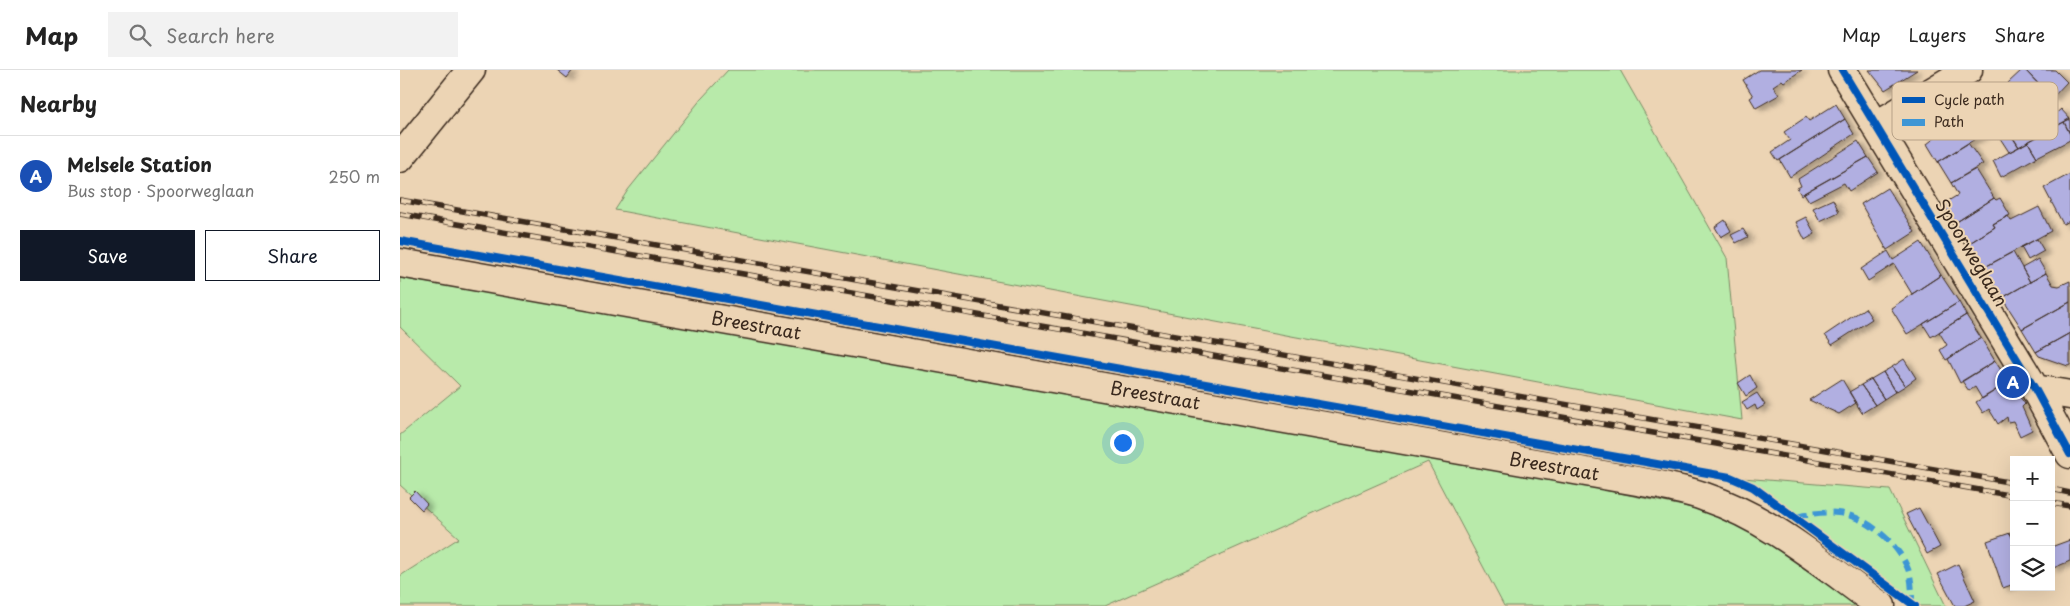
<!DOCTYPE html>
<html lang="en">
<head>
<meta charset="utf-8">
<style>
	:root { --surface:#fff; --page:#f2f2f2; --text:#222; --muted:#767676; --line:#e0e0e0; --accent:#111827 }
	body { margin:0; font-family:"Playpen Sans",sans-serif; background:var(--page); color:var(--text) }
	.controls { position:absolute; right:15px; bottom:15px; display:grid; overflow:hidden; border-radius:0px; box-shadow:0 5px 20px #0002 }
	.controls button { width:45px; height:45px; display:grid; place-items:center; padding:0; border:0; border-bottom:1px solid var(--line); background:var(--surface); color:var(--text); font:25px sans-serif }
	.you { position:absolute; left:722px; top:372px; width:18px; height:18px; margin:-12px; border:4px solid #fff; border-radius:50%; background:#1a73e8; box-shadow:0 0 0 8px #1a73e833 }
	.badge { display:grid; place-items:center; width:32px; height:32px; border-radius:50%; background:var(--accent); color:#fff; font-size:16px; font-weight:700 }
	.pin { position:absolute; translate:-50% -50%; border:2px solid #fff; box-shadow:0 1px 5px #0006 }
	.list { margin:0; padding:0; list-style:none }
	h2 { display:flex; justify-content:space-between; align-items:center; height:65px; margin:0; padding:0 20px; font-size:21px }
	h2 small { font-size:16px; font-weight:400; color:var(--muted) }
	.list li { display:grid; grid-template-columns:32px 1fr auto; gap:15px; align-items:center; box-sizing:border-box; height:80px; padding:0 20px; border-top:1px solid var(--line) }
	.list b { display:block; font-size:19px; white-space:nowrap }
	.list p { margin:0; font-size:16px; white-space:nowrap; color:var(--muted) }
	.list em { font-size:16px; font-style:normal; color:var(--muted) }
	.actions { display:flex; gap:10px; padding:15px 20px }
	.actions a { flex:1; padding:11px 0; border:1px solid var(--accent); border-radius:0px; text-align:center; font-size:18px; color:var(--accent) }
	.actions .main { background:var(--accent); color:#fff }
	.icon { flex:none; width:28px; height:28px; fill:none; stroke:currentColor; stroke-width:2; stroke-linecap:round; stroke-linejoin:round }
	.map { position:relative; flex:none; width:1670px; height:536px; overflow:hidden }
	header { display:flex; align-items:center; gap:30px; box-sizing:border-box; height:70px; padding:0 25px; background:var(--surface); border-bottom:1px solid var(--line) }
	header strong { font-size:24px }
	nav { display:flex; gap:28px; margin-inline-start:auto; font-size:18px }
	.search { width:350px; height:45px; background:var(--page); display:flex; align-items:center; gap:12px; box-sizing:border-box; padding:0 18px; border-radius:0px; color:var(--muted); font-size:19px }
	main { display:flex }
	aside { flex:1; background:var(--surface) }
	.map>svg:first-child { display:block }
	.green { fill:#b8eaaa; stroke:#7a8a64 }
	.building { fill:#b1afe1; stroke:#3b2a1e; filter:url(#shadow) }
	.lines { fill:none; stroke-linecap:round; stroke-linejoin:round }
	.minor-casing { stroke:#3b2a1e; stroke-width:31 }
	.minor { stroke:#ecd4b4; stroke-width:28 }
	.rail-casing { stroke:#3b2a1e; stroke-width:5.5 }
	.rail { stroke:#ecd4b4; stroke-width:4; stroke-dasharray:11; stroke-linecap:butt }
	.quiet { stroke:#3e96d5; stroke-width:6; stroke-dasharray:12 6; stroke-linecap:butt }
	.cycleway-casing { stroke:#ecd4b4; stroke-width:11 }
	.cycleway { stroke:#0057b8; stroke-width:8 }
	.labels { text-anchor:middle; stroke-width:4; stroke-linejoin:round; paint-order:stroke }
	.street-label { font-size:18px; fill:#3b2a1e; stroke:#ecd4b4 }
	.key { fill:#ecd4b4; stroke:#b7a187; stroke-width:1 }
	.key-label { font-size:14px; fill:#3b2a1e }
</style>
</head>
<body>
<header>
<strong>Map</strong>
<div class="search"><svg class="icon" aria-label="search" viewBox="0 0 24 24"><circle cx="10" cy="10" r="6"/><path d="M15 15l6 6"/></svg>Search here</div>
<nav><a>Map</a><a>Layers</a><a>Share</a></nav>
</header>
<main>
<aside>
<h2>Nearby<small></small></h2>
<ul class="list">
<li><span class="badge" style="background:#1a4fb4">A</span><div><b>Melsele Station</b><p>Bus stop · Spoorweglaan</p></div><em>250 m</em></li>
</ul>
<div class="actions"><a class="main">Save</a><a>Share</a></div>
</aside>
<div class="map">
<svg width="1670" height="536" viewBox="0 0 1670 536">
	<defs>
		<filter id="shadow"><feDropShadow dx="5.5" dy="3" stdDeviation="2.5" flood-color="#0004"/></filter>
	</defs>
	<rect width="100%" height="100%" fill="#ecd4b4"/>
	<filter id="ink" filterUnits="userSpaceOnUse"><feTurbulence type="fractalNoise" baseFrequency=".02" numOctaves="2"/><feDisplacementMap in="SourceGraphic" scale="10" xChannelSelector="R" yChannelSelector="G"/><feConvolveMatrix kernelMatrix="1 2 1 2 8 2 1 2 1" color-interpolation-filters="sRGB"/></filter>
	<g filter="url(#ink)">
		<path class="green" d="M328,0H1220L1327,188L1342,350L215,140L228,120L302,28Z
			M0,208L1027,384L1327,445L1458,536H1104L1028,392L705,536H0V506L59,468L0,415V365L60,316L0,257Z
			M1330,407L1490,420L1546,536H1521Z"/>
		<path class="building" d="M157,0H173L167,8Z
			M1359,0H1402L1384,12L1382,10L1373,16L1379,25L1356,38L1350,28L1353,26L1343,10Z
			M1469,0H1517L1485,20Z
			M1622,0H1625L1648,24L1633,40L1608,13Z
			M1625,0H1655L1667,12L1652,28Z
			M1436,34L1445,49L1378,91L1372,82L1390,70L1384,62L1406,47L1409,51Z
			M1661,39L1670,49L1650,59L1645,53Z
			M1582,41L1593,58L1538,92L1527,74L1550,56L1552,60Z
			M1597,41L1619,77L1609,82L1587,48Z
			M1670,48V64L1664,52Z
			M1445,49L1454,64L1390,107L1380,90Z
			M1664,52L1670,64V70L1637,87L1628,72Z
			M1645,54L1650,59L1619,77L1608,61L1614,57L1621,67Z
			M1458,71L1468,87L1401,125L1397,118L1401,116L1398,109Z
			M1628,72L1637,87L1601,107L1593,91Z
			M1568,73L1583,94L1551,113L1538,92Z
			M1468,87L1478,102L1449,121L1444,113L1409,131L1404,123Z
			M1576,99L1594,128L1555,153L1543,134L1558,125L1551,113Z
			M1670,104V151L1663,154L1644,118Z
			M1487,118L1515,162L1487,180L1461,134Z
			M1594,128L1596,130L1600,128L1610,145L1593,154L1595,157L1568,174L1555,153Z
			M1433,129L1439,142L1420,151L1413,138Z
			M1639,137L1651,161L1583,198L1568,174L1595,157L1593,154L1608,146L1611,151Z
			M1406,147L1415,164L1405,170L1396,152Z
			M1325,150L1331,161L1321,167L1315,157Z
			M1343,159L1348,167L1336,173L1331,165Z
			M1637,169L1644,181L1628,190L1621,177Z
			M1521,172L1541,205L1512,224L1494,194L1468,211L1461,199L1488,181L1493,190Z
			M1613,182L1630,212L1602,228L1583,198Z
			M1638,189L1646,203L1630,212L1622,198Z
			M1646,203L1653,215L1659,216L1670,211V232L1622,259L1602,228Z
			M1541,205L1559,232L1507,264L1491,238Z
			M1559,232L1566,245L1531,267L1523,254Z
			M1670,232V263L1636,282L1622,259Z
			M1465,238L1472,249L1432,275L1425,265Z
			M1566,245L1581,268L1546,290L1540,280L1547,275L1539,262Z
			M1670,263V295L1668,296L1639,286L1636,282Z
			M1581,268L1595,291L1560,313L1548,289Z
			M1504,289L1516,308L1505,316L1492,297Z
			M1595,291L1609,312L1582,329L1575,317L1569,321L1562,311Z
			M1492,297L1505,316L1495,322L1483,302Z
			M1483,302L1495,322L1484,329L1471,309Z
			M1350,305L1357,318L1346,326L1338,313Z
			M1442,309L1456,333L1439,344L1409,330Z
			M1471,309L1484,329L1475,335L1461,315Z
			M1609,312L1625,334L1622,337L1632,360L1620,366L1613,351L1608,352L1607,347L1598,354L1589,339L1583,343L1576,332Z
			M1461,315L1475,335L1462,343L1449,322Z
			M1357,323L1365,335L1357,340L1355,335L1347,340L1342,332Z
			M15,421L27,434L22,440L9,427Z
			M1519,438L1540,477L1527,484L1506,444Z
			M1610,463L1614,472V514L1603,518L1587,471Z
			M1670,470V491L1651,499V477Z
			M1558,494L1575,531L1564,536H1555L1538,504Z"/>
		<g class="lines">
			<defs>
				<path id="minor" d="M1442,0L1635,319L1670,384
					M1477,55L1568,0
					M0,88L71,0
					M0,193L1260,415C1275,419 1291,421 1305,427C1371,449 1425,496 1481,536
					M1635,319L1670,325"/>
			</defs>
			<use href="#minor" class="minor-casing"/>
			<use href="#minor" class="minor"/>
			<defs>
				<path id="rail" d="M0,130L1614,413
					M0,144L1614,426
					M1651,419L1670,423
					M1651,433L1670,436"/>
			</defs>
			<use href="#rail" class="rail-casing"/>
			<use href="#rail" class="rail"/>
			<path class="quiet" d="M1396,447C1410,444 1423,441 1438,443C1466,446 1498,473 1508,499C1512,509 1512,523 1512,534"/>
			<defs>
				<path id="cycleway" d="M1442,0L1635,319L1670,384
					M0,171L1330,407L1353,417L1515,536"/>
			</defs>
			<use href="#cycleway" class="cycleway-casing"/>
			<use href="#cycleway" class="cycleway"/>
		</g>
	</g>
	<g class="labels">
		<g class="street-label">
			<text transform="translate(1571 183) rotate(59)" y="6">Spoorweglaan</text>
			<text transform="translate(356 256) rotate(10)" y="6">Breestraat</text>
			<text transform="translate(755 326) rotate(10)" y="6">Breestraat</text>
			<text transform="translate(1154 397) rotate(10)" y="6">Breestraat</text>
		</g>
	</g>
	<rect x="1492" y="12" width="166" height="58" rx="8" class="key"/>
	<rect x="1502" y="27" width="23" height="6" fill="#0057b8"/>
	<rect x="1502" y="49" width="23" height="7" fill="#3e96d5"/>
	<g class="key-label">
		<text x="1534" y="35">Cycle path</text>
		<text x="1534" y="57">Path</text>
	</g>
</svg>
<div class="controls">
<button>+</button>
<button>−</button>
<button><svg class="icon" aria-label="layers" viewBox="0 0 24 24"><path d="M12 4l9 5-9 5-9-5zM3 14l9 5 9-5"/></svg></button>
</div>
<div class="you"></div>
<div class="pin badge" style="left:1613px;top:312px;background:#1a4fb4">A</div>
</div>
</main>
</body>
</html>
